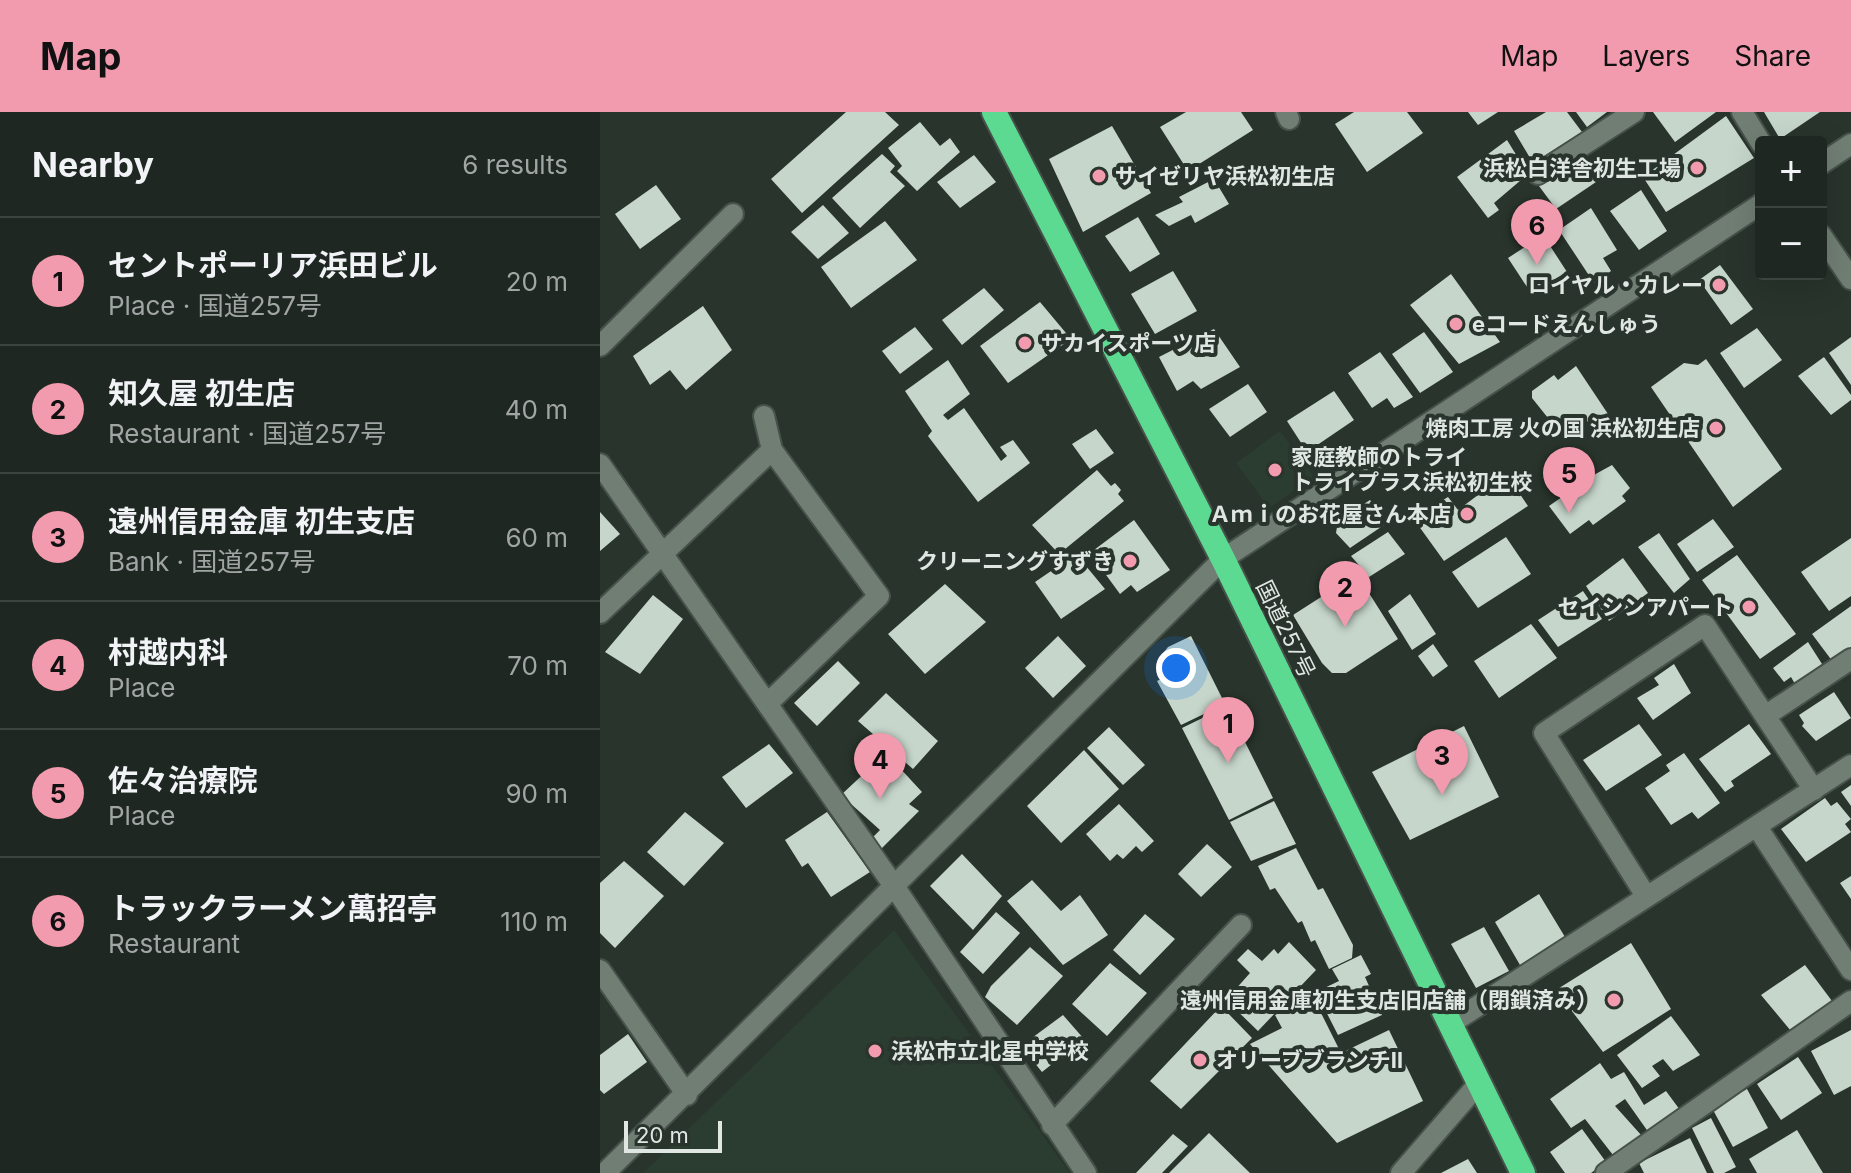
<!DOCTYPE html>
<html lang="en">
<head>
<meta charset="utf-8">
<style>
	:root { --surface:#1e2721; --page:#262f2a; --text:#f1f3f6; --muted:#a1a5a5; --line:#3c443f; --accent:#f29aae }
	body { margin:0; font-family:Inter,"Noto Sans JP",sans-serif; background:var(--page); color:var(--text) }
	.controls { position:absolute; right:24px; top:24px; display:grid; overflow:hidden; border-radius:8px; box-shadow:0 8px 32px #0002 }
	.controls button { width:72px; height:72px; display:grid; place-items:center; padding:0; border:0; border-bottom:2px solid var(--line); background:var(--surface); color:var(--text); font:40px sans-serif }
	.scale { position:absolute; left:24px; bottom:20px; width:98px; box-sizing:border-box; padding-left:8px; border:4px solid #e0e7e2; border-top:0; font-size:22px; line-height:28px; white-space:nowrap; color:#e0e7e2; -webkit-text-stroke:6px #28342c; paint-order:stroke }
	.you { position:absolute; left:576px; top:556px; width:28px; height:28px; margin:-20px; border:6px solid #fff; border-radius:50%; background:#1a73e8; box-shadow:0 0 0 12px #1a73e833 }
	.badge { display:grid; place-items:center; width:52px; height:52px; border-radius:50%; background:var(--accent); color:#111; font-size:26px; font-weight:700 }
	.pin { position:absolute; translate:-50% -66px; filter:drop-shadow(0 2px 4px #0008) }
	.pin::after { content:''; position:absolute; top:42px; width:28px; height:24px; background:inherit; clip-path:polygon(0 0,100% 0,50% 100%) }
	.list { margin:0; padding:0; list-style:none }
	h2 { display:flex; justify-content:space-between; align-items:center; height:104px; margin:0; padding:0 32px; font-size:34px }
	h2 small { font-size:26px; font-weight:400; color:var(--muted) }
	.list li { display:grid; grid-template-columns:52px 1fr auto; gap:24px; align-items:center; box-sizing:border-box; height:128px; padding:0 32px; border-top:2px solid var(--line) }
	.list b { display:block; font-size:30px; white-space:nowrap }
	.list p { margin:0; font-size:26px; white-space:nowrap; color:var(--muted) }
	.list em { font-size:26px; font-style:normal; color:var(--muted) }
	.map { position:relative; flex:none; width:1251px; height:1061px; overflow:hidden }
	header { display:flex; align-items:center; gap:48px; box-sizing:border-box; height:112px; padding:0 40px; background:var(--accent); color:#111 }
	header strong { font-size:38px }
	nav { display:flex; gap:44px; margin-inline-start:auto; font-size:28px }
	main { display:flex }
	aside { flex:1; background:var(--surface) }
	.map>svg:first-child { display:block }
	.built { fill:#2b3d31 }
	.building { fill:#c6d6cb }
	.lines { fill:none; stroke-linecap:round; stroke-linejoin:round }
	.minor-casing { stroke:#46514a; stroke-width:24 }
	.highway-casing { stroke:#46514a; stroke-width:28 }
	.minor { stroke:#707e74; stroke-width:20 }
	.highway { stroke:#5cda91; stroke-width:24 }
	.poi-dot { fill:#f29aae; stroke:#28342c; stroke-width:3 }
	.labels { text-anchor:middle; stroke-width:8; stroke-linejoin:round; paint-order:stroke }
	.poi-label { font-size:22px; font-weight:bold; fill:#e0e7e2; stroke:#28342c; text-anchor:end }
	.street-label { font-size:22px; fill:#e0e7e2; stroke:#28342c }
</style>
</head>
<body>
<header>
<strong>Map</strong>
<nav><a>Map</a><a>Layers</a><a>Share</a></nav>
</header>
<main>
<aside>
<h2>Nearby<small>6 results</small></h2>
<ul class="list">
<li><span class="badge">1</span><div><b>セントポーリア浜田ビル</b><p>Place · 国道257号</p></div><em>20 m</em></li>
<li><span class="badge">2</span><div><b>知久屋 初生店</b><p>Restaurant · 国道257号</p></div><em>40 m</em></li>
<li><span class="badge">3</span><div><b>遠州信用金庫 初生支店</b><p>Bank · 国道257号</p></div><em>60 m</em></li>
<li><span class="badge">4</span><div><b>村越内科</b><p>Place</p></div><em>70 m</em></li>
<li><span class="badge">5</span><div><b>佐々治療院</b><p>Place</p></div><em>90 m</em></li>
<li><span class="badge">6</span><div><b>トラックラーメン萬招亭</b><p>Restaurant</p></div><em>110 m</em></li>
</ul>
</aside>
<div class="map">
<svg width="1251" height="1061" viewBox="0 0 1251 1061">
	<rect width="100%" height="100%" fill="#28342c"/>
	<path class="built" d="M680,319L714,365L669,396L636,351Z
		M294,818L470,1061H43Z"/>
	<path class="building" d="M246,0H285L299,13L202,101L171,67Z
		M586,0H641L653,18L588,59L560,15Z
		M754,0H807L823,21L767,60L735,12Z
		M868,0H898L878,13Z
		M946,0H967L982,20L933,51L914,19Z
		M976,0H1007L987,15Z
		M1053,0H1116L1075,30Z
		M1164,0H1220L1180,27Z
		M1126,4L1154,46L1066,100L1043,65Z
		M320,10L340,34L350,26L360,40L317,79L297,59L302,54L288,36Z
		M512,14L551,81L483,120L449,47Z
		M907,28L928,62L894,91L899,98L888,106L857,65Z
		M282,42L295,54L290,60L305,74L260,116L232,86Z
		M374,43L396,70L360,96L337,70Z
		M979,47L996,70L956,97L939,74Z
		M614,67L629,92L595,111L591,103L569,114L555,103L583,90L579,85Z
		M56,73L81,107L40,137L15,102Z
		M1041,78L1067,119L1039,138L1010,99Z
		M223,93L249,121L218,147L191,120Z
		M991,96L1017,138L1003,146L1011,159L994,171L959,118Z
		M538,105L560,142L530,160L505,124Z
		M285,109L317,148L251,196L221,155Z
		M943,123L967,160L931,181L908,146Z
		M1120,153L1153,197L1131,213L1099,168Z
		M573,159L597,199L555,222L531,182Z
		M851,162L900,230L859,252L810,193Z
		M384,176L404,198L362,233L342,208Z
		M440,190L471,227L408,271L380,234Z
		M103,194L132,238L86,278L70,258L50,273L33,244Z
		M315,215L333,237L300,262L282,239Z
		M1157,216L1182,248L1144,276L1120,241Z
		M614,217L640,255L601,277L593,269L577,279L559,245Z
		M824,220L853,260L820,281L792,242Z
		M1251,225V273L1229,241Z
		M780,240L813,285L794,296L787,286L772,296L748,261Z
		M1224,245L1251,283V288L1231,303L1198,264Z
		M1106,247L1182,357L1133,395L1051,275L1084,251L1098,253Z
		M348,248L370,282L343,303L348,308L364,296L401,349L407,344L400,335L413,328L430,351L378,390L328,324L332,319L305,279Z
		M976,254L1016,314L1002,324L988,309L964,326L932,286V279L954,263L958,268Z
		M648,272L667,300L630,325L609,297Z
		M734,279L754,308L707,340L687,309Z
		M496,317L514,341L490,357L472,332Z
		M1012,353L1030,376L1022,384L1026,389L993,413L989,408L970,422L949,394L969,380L971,383L976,381L972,375Z
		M497,358L511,374L515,371L521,378L518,382L524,389L459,442L432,413Z
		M906,362L928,394L844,449L813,406L848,385L858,398Z
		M770,388L787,411L750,436L736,421L738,409Z
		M0,400L20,422L0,439Z
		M1113,407L1134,435L1097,460L1077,432Z
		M534,408L570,458L537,480L531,473L520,482L490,441Z
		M788,420L805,442L769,465L751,444Z
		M1059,421L1090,467L1074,481L1038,435Z
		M906,425L931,462L878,496L852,460Z
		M1251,426V484L1229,499L1201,460Z
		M476,442L505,477L461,507L435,470Z
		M1137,443L1196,522L1160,547L1102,468Z
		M1023,446L1048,481L1009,509L986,474Z
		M757,462L798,527L746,561H732L722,551L693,503Z
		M345,472L386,510L325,562L288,522Z
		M983,479L1002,507L958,535L938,508Z
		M810,482L836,522L812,538L788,499Z
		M53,483L83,507L40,562L5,540Z
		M1251,494V536L1233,550L1212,522Z
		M931,512L957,546L899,586L874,549Z
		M458,524L486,554L453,586L425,556Z
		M591,524L625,592L581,613L557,569L570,563L561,544L568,535Z
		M1208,530L1222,552L1195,572L1191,565L1184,570L1173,556Z
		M833,532L848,554L833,565L818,544Z
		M238,549L260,571L217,614L194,591Z
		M1074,552L1091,581L1053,608L1037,586L1059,573L1054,566Z
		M1234,580L1251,606L1216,629L1202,614L1204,611L1199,603Z
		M286,581L338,629L313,657L258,609Z
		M627,594L673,686L629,708L582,616Z
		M1039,612L1062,643L1006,679L983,648Z
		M1149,612L1171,642L1131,669L1134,674L1125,680L1099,647Z
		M864,614L899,685L810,728L772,660Z
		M509,615L545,653L523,673L487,636Z
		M169,632L193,661L146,696L122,665Z
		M484,638L519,677L461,731L427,694Z
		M286,641L322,680L309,692L319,699L278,740L268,730L280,718L241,683Z
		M1084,641L1120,691L1098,707L1092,700L1071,713L1045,676L1070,659L1066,653Z
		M1251,673V694L1241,680Z
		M1225,686L1231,694L1237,690L1251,707L1245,712L1251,720L1206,750L1181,717Z
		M674,689L696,732L651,749L630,710Z
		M519,692L554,729L542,740L536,734L523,747L517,742L510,749L486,722Z
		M85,700L124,731L84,774L47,740Z
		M227,700L270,760L231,785L208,751L202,755L185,728Z
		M607,732L632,755L601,785L578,762Z
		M696,736L718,778L723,776L753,833L752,846L729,857L715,828L711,830L702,809L698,811L675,776L670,778L658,754Z
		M362,742L402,784L373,818L330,774Z
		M24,749L64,784L15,836L0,821V771Z
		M1251,764V787L1240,771Z
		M432,768L461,799L480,783L508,823L463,853L407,789Z
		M939,782L965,825L920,853L895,810Z
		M396,800L420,821L383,862L360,840Z
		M545,802L575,827L540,863L513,838Z
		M884,815L909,859L876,876L851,832Z
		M689,830L716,858L658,919L626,888L650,861L637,848L648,837L662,849L674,837L678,842Z
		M1031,831L1071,897L1003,940L956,878Z
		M430,835L463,864L417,913L385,885L391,874Z
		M761,843L771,862L765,865L782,903L738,923L716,880L739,869L732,857Z
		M510,851L547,881L507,924L472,892Z
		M1205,853L1232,889L1191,919L1161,883Z
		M713,885L741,941L789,918L823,989L737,1031L650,932L682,916L675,903Z
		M621,894L652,926L581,997L550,969Z
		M463,903L484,927L442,960L421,934Z
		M1071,904L1100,943L1073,959L1063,947L1052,954L1060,964L1042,976L1017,943Z
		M1251,918V974L1234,983L1211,939Z
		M28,922L47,950L4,982L0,978V943Z
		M1198,945L1222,981L1181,1008L1157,972Z
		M1000,951L1011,967L1024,960L1044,993L1066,979L1080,998L1049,1021L1025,987L1015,994L1042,1024L1013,1043L985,1007L971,1016L950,987Z
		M1147,977L1168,1016L1133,1035L1112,996Z
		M1111,1006L1136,1055L1124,1061H1114L1092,1016Z
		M982,1017L1006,1050L991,1061H965L950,1040Z
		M1197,1018L1223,1061H1157L1149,1047Z
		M609,1021L650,1061H569Z
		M573,1022L588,1034L562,1061H536Z
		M1090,1026L1107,1061H1044L1039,1051Z
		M868,1047L877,1061H841Z"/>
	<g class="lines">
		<defs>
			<path id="minor" d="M686,0L689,7
				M1142,0L1161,31
				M1221,52L1251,32
				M938,62L1034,0
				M1221,123L1251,167
				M0,234L133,102
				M0,352L294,774L486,1061
				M0,501L172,338L164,304
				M167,592L279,484L172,338
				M1165,604L1251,547
				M1157,715L1251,858
				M1046,784L944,621L1105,513L1214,678
				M0,858L87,983
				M850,912L1251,653
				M452,1013L641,813
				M5,1061L623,447L1161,92
				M801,1061L880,970
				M1006,1061L1251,889"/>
			<path id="highway" d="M394,0L623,447L923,1061"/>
		</defs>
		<use href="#minor" class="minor-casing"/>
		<use href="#highway" class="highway-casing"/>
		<use href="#minor" class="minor"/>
		<use href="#highway" class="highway"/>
	</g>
	<g class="poi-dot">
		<circle cx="1097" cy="56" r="8"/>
		<circle cx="499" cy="64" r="8"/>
		<circle cx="1119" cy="173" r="8"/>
		<circle cx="856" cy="212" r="8"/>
		<circle cx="425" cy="231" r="8"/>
		<circle cx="1116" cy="316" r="8"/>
		<circle cx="675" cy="358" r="8"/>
		<circle cx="867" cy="402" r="8"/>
		<circle cx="530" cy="449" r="8"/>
		<circle cx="1149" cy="495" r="8"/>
		<circle cx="1014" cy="888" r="8"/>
		<circle cx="275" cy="939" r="8"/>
		<circle cx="600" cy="948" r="8"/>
	</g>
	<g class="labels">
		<g class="poi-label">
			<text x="1081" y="64">浜松白洋舎初生工場</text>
			<text x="515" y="72" text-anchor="start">サイゼリヤ浜松初生店</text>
			<text x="1103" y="181">ロイヤル・カレー</text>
			<text x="872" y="220" text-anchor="start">eコードえんしゅう</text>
			<text x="441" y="239" text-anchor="start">サカイスポーツ店</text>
			<text x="1100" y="324">焼肉工房 火の国 浜松初生店</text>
			<text x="691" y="353" text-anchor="start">家庭教師のトライ<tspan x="691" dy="25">トライプラス浜松初生校</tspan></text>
			<text x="851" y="410">Ａｍｉのお花屋さん本店</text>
			<text x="514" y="457">クリーニングすずき</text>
			<text x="1133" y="503">セイシンアパート</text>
			<text x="998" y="896">遠州信用金庫初生支店旧店舗（閉鎖済み）</text>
			<text x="291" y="947" text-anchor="start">浜松市立北星中学校</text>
			<text x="616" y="956" text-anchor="start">オリーブブランチⅡ</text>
		</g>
		<g class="street-label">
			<text transform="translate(686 517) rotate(64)" y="8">国道257号</text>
		</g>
	</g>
</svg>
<div class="controls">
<button>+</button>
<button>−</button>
</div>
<div class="scale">20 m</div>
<div class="you"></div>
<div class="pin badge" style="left:628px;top:651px">1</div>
<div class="pin badge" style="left:745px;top:515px">2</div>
<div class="pin badge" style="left:842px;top:683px">3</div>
<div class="pin badge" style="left:280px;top:687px">4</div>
<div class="pin badge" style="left:969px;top:401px">5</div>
<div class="pin badge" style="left:937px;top:153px">6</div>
</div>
</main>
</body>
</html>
